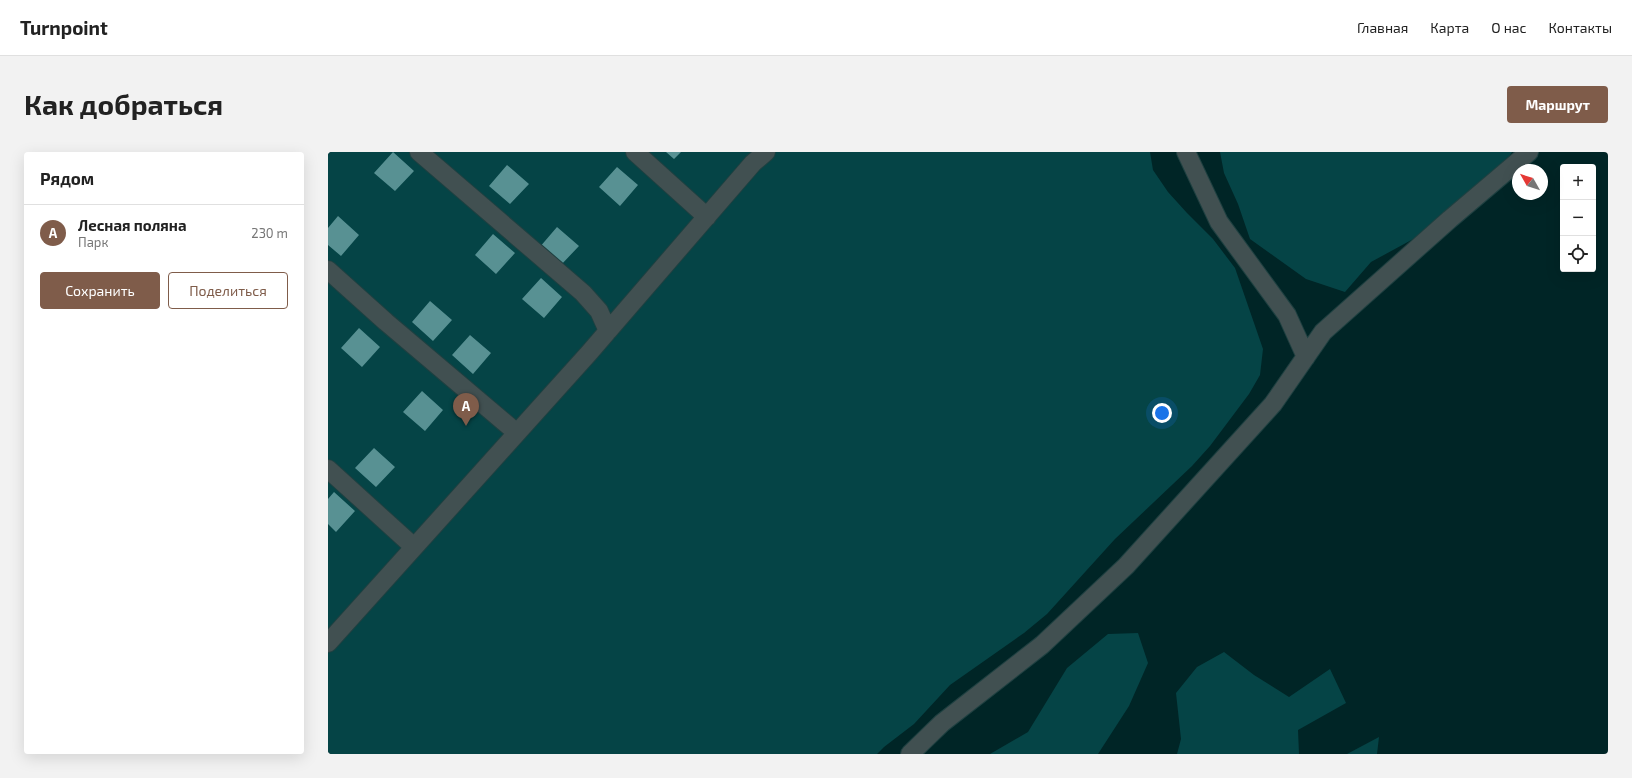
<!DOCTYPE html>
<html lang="ru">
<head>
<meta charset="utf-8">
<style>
	:root { --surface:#fff; --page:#f2f2f2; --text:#222; --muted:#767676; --line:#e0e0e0; --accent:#7f5c4a }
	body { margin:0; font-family:"Exo 2",sans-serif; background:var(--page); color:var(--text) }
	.controls { position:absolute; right:12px; top:12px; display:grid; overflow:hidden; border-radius:4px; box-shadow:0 4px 16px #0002 }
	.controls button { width:36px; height:36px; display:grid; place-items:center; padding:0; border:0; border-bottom:1px solid var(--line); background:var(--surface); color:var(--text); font:20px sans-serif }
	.compass { position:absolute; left:1184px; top:12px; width:36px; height:36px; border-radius:50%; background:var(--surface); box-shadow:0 4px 16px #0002; rotate:309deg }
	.you { position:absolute; left:834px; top:261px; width:14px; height:14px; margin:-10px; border:3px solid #fff; border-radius:50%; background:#1a73e8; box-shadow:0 0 0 6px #1a73e833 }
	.badge { display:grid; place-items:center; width:26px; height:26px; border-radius:50%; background:var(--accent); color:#fff; font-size:13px; font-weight:700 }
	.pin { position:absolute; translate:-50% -33px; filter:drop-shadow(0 1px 2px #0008) }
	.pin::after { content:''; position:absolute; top:21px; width:14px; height:12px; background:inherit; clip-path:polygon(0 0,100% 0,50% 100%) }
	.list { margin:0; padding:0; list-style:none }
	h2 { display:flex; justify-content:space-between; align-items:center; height:52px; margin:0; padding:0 16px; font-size:17px }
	h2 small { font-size:13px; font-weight:400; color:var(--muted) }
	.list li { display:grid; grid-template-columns:26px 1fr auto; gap:12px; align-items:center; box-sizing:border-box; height:56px; padding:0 16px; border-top:1px solid var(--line) }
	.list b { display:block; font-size:15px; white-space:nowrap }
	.list p { margin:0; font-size:13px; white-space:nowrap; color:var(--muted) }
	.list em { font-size:13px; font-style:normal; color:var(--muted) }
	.actions { display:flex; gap:8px; padding:12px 16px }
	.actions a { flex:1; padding:9px 0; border:1px solid var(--accent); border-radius:4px; text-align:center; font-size:14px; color:var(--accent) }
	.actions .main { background:var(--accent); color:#fff }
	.icon { flex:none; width:22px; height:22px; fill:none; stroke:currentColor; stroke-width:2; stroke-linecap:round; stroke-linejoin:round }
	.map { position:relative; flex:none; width:1280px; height:602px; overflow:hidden; border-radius:4px }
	header { display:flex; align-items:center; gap:24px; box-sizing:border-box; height:56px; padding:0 20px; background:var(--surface); border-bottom:1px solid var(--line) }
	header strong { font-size:19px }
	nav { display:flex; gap:22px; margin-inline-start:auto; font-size:14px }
	.intro { display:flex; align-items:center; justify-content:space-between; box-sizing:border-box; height:96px; padding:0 24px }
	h1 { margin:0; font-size:28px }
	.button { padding:10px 18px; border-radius:4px; background:var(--accent); color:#fff; font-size:14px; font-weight:700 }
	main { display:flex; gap:24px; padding:0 24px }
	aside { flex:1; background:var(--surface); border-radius:4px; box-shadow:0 4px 16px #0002 }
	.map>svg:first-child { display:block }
	.green { fill:#054446 }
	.building { fill:#589193 }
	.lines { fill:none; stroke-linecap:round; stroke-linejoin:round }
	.street-casing { stroke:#1e4041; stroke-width:20 }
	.street { stroke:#415051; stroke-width:18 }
</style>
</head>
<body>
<header>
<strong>Turnpoint</strong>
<nav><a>Главная</a><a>Карта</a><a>О нас</a><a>Контакты</a></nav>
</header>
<div class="intro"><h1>Как добраться</h1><a class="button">Маршрут</a></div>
<main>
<aside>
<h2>Рядом<small></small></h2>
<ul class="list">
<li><span class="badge">A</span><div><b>Лесная поляна</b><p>Парк</p></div><em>230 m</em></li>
</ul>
<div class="actions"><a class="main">Сохранить</a><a>Поделиться</a></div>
</aside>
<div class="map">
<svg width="1280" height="602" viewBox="0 0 1280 602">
	<rect width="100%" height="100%" fill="#002526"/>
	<path class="green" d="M0,0H822L825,18L840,40L859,61L885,87L907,116L935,197L932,223L921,242L882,294L864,314L787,387L719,462L696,481L622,533L586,572L556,595L549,602H0Z
		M892,0H1184L1165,31L1122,67L1043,110L1017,140L978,127L922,87L910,52L896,21Z
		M810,481L820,511L801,554L770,602H662L700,580L739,516L780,482Z
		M896,500L926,523L961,545L1002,517L1018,551L970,578L971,602H849L853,587L848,541L869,515Z
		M1051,585L1049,602H1019Z"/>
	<path class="building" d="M65,0L86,19L67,39L46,21Z
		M338,0H353L346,7Z
		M179,13L201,32L182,52L161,34Z
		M289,15L310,33L292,54L271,35Z
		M10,64L31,83L13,104L0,93V76Z
		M229,75L251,94L232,114L211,96Z
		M165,82L187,101L168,122L147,103Z
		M213,126L234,145L216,166L194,147Z
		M102,149L124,168L105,189L84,170Z
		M31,176L52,195L34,215L13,196Z
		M142,183L163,201L145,222L124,203Z
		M94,239L115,258L97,279L75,260Z
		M46,296L67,315L48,335L27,316Z
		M6,340L27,359L8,380L0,372V347Z"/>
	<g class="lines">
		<defs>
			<path id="street" d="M91,0L255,141L271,159L280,179
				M307,0L379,65
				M858,0L891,70L959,163L978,205
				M0,118L58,170L189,281
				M0,317L86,395
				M0,491L261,201L425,11L438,0
				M582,602L614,571L714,493L798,414L945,252L995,180L1122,67L1201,0"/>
		</defs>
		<use href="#street" class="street-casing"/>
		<use href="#street" class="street"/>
	</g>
</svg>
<div class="controls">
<button>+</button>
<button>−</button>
<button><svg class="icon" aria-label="locate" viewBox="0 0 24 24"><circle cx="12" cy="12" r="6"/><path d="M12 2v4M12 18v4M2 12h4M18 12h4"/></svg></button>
</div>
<svg class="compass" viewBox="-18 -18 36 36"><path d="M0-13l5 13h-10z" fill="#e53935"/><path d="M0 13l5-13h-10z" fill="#767676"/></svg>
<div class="you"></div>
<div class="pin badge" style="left:138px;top:274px">A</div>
</div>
</main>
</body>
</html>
